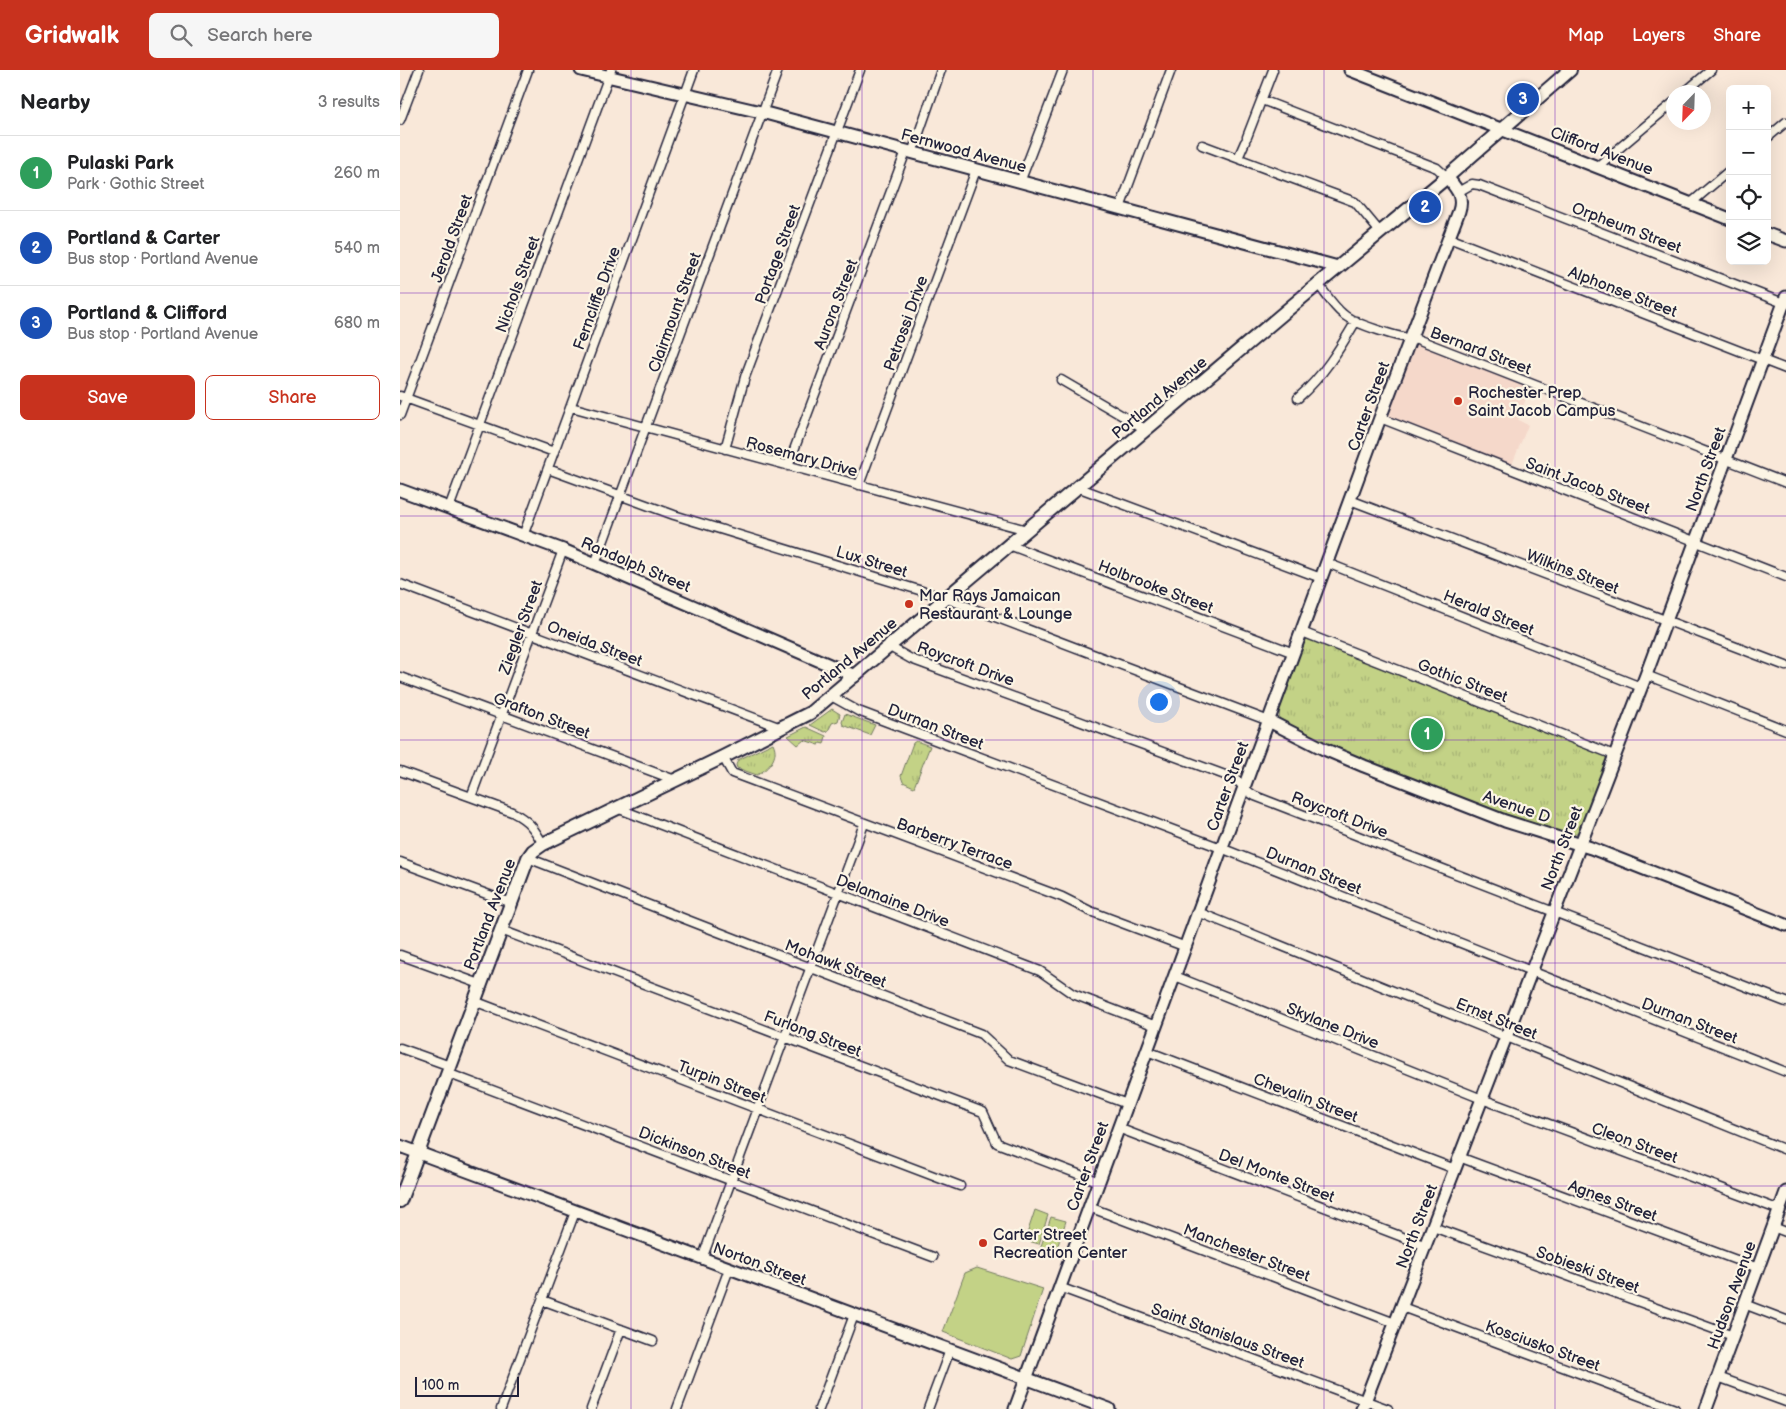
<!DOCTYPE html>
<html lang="en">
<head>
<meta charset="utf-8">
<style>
	:root { --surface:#fff; --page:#f6f6f6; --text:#202124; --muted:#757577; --line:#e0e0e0; --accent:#c8321e }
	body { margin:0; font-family:"Balsamiq Sans",sans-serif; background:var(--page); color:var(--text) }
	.controls { position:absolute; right:15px; top:15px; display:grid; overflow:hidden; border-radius:8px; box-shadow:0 5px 20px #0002 }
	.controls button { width:45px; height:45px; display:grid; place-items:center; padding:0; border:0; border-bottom:1px solid var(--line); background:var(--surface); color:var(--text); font:25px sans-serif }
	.compass { position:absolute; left:1266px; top:15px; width:45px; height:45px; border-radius:50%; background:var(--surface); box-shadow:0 5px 20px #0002; rotate:203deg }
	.scale { position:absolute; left:15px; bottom:12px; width:104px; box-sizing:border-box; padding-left:5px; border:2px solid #22223b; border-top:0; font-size:14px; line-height:18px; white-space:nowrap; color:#22223b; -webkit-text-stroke:4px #fcf5e5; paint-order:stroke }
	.you { position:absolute; left:758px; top:631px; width:18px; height:18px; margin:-12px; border:4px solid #fff; border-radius:50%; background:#1a73e8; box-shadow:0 0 0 8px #1a73e833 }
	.badge { display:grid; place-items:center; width:32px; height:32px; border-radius:50%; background:var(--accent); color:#fff; font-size:16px; font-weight:700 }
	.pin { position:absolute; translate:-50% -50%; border:2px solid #fff; box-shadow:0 1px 5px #0006 }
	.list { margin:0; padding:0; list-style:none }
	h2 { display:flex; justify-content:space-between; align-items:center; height:65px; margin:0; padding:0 20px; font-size:21px }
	h2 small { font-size:16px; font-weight:400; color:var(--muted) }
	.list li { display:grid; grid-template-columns:32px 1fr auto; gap:15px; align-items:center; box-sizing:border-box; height:75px; padding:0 20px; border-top:1px solid var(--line) }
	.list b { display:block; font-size:19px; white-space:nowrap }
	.list p { margin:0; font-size:16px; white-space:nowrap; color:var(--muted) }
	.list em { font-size:16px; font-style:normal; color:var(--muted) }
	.actions { display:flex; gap:10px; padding:15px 20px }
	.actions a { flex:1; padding:11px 0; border:1px solid var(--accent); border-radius:8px; text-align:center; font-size:18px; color:var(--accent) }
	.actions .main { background:var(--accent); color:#fff }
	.icon { flex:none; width:28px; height:28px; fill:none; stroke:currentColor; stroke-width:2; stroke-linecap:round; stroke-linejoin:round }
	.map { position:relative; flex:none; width:1386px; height:1339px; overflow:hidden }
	header { display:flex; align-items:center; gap:30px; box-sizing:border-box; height:70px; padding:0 25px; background:var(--accent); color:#fff }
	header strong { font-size:24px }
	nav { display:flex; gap:28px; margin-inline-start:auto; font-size:18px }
	.search { width:350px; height:45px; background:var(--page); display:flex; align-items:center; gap:12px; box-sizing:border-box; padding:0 18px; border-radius:8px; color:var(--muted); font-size:19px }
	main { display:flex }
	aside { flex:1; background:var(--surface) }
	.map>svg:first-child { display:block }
	.built { fill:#f5d8ca }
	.grass { fill:url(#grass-tufts); stroke:#727a60 }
	.garden { fill:#c3d286; stroke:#727a60 }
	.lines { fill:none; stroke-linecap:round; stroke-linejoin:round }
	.street-casing { stroke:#22223b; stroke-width:11 }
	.secondary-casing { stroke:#22223b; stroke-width:15 }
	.primary-casing { stroke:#22223b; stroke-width:16 }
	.street { stroke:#fcf5e5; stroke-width:8 }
	.secondary { stroke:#fcf5e5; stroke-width:11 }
	.primary { stroke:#fcf5e5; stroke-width:12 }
	.grid { fill:none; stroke:#7b2cbf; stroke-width:1; stroke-opacity:0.55 }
	.poi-dot { fill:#c8321e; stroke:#fcf5e5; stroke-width:2 }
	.labels { text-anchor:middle; stroke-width:4.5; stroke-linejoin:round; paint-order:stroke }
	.street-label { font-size:16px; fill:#22223b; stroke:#fcf5e5 }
	.poi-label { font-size:16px; fill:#22223b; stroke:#fcf5e5; text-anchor:start }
</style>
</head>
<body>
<header>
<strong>Gridwalk</strong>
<div class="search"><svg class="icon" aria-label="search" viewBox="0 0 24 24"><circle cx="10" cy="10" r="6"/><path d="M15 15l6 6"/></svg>Search here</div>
<nav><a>Map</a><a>Layers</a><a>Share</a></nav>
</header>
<main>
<aside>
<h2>Nearby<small>3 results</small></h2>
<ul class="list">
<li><span class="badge" style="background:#2e9e5b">1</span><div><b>Pulaski Park</b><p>Park · Gothic Street</p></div><em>260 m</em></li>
<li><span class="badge" style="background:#1a4fb4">2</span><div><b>Portland &amp; Carter</b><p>Bus stop · Portland Avenue</p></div><em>540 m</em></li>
<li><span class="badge" style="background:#1a4fb4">3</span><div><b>Portland &amp; Clifford</b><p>Bus stop · Portland Avenue</p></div><em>680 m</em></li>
</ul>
<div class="actions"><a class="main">Save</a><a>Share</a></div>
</aside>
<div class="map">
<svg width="1386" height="1339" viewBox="0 0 1386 1339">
	<defs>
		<pattern id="grass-tufts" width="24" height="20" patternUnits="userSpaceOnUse" patternTransform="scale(1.25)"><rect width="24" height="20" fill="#c3d286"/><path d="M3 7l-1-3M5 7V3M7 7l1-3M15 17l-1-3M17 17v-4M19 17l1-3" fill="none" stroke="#a7b475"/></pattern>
	</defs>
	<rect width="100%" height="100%" fill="#f9e8d9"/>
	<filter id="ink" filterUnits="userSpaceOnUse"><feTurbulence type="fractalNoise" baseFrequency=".02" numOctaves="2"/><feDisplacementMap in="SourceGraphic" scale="10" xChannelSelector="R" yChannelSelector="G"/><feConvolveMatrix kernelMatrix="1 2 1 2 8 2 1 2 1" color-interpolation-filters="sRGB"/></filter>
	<g filter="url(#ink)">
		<path class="built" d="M1015,273L1130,318L1118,350L1128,355L1111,397L988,348L987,344L1013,274Z"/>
		<path class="grass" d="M907,569L1205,686L1207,690L1206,695L1179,761L1173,766L1163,765L1106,747L939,682L879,649L880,637L902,576Z
			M432,639L440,644L438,651L432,653L428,661L425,662L410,655Z
			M445,644L475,655L470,665L443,655L442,652Z
			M406,657L426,666L424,674L420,673L419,675L404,670L398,675L388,666Z
			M516,671L530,676L514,717L503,712L501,706L513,673Z
			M373,673C380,687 368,699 357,705L337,698L336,695L338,690Z"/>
		<path class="garden" d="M635,1140L648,1145L639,1174L625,1170Z
			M651,1147L666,1151L655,1184L640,1179Z
			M577,1198L643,1219L621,1286L612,1289L543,1262L565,1203Z"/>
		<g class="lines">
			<defs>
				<path id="street" d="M1285,22L1311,0
					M862,30L1037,98L1047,107
					M0,50L19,0
					M847,67L873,0
					M1367,68L1386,52
					M802,75L955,132L980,162
					M512,83L541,0
					M838,88L845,72
					M1198,96L1274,32
					M620,112L663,0
					M1058,122L1072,114L1079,115L1386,234
					M1291,133L1330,100
					M720,138L771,0
					M1049,168L1386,299
					M918,214C926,224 933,236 943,244C954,254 1002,269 1017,269L1386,413
					M661,310L745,359
					M0,326L154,382
					M898,328C923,306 939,280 956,251
					M171,337L627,460
					M0,345L128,0
					M980,348L1386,507
					M325,379L345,307L460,0
					M388,396L506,81
					M148,399L274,445L545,528L869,651
					M459,415L576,100
					M677,417L921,508
					M950,430L1386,596
					M49,438L211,0
					M123,466L294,0
					M609,475L894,583
					M927,493L1241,617
					M195,494L378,0
					M0,514L381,658
					M902,562L1214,685
					M488,576L511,589L833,708C842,713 846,722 855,726L1386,932
					M1246,605L1386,660
					M0,607L275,710
					M431,626L458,641L821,778L1386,1002
					M323,687L332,703L662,827L690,841L786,877
					M0,701L112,742C129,751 133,757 143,774
					M71,727L163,480
					M217,738L640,901L673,924L756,956
					M128,788L581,964L609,990L727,1034
					M0,792L111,833
					M798,842L1386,1080
					M101,860L583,1042L597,1073L699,1112
					M0,885L80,914
					M775,906L1082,1029L1380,1140
					M74,931L560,1116
					M0,978L50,996
					M747,981L1055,1099
					M47,1003L533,1187
					M718,1058L1026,1176
					M1059,1087L1358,1198
					M689,1137L995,1253
					M1033,1157L1333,1266
					M1373,1157L1386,1162
					M302,1189L464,754
					M659,1217L988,1339
					M142,1230L253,1271
					M1344,1234L1386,1250
					M1002,1237L1275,1339
					M1318,1307L1386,1332
					M101,1339L175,1142
					M191,1339L221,1259
					M277,1339L329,1199
					M419,1339L454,1245
					M528,1339L550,1280"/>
				<path id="secondary" d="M181,0L369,44L938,197
					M950,0L1330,149
					M1367,164L1386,171
					M0,420L163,480L455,606
					M869,651L924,679L964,696L1105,751L1191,778L1386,855
					M0,1076L709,1339
					M615,1339L980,348L1059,141C1064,126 1056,118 1047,107
					M962,1339L1246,605L1386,227
					M1306,1339L1386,1122"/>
				<path id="primary" d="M0,1131L128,788L133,781L143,774L323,687L410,643L918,214L1047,107L1170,0"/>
			</defs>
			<use href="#street" class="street-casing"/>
			<use href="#secondary" class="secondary-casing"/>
			<use href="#primary" class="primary-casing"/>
			<use href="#street" class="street"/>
			<use href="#secondary" class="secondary"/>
			<use href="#primary" class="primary"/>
		</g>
	</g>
	<path class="grid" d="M231,0V1339M462,0V1339M693,0V1339M924,0V1339M1155,0V1339M0,223H1386M0,446H1386M0,670H1386M0,893H1386M0,1116H1386"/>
	<g class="poi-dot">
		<circle cx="1058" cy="331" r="5"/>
		<circle cx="509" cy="534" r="5"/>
		<circle cx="583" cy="1173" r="5"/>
	</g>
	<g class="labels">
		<g class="street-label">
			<text transform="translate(564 80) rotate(15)" y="6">Fernwood Avenue</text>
			<text transform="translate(1202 80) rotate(21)" y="6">Clifford Avenue</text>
			<text transform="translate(1227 157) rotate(21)" y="6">Orpheum Street</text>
			<text transform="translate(51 168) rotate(-70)" y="6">Jerold Street</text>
			<text transform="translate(377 184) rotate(-70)" y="6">Portage Street</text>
			<text transform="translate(117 214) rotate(-70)" y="6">Nichols Street</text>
			<text transform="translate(1223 221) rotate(21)" y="6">Alphonse Street</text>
			<text transform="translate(196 228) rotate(-70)" y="6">Ferncliffe Drive</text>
			<text transform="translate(435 234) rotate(-69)" y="6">Aurora Street</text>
			<text transform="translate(274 242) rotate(-70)" y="6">Clairmount Street</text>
			<text transform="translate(505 253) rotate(-70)" y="6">Petrossi Drive</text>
			<text transform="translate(1081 280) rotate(21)" y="6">Bernard Street</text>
			<text transform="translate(759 327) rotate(-40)" y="6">Portland Avenue</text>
			<text transform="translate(968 336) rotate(-70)" y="6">Carter Street</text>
			<text transform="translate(402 386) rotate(15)" y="6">Rosemary Drive</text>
			<text transform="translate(1305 399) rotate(-70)" y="6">North Street</text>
			<text transform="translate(1188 415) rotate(21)" y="6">Saint Jacob Street</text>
			<text transform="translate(472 491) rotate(17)" y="6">Lux Street</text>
			<text transform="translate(236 494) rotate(23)" y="6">Randolph Street</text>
			<text transform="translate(1173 501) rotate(21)" y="6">Wilkins Street</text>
			<text transform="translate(756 516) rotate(21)" y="6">Holbrooke Street</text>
			<text transform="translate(1089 542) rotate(22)" y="6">Herald Street</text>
			<text transform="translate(120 557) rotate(-70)" y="6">Ziegler Street</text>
			<text transform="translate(195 573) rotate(21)" y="6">Oneida Street</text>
			<text transform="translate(449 588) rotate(-40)" y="6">Portland Avenue</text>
			<text transform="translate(566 593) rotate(20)" y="6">Roycroft Drive</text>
			<text transform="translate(1063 610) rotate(21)" y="6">Gothic Street</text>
			<text transform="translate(142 645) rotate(21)" y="6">Grafton Street</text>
			<text transform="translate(536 656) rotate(21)" y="6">Durnan Street</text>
			<text transform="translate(827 716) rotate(-70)" y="6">Carter Street</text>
			<text transform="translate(1117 736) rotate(19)" y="6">Avenue D</text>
			<text transform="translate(940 744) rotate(21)" y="6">Roycroft Drive</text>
			<text transform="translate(555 773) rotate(20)" y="6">Barberry Terrace</text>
			<text transform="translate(1161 778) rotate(-69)" y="6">North Street</text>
			<text transform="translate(914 800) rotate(22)" y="6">Durnan Street</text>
			<text transform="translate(493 830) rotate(21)" y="6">Delamaine Drive</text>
			<text transform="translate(89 844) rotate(-69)" y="6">Portland Avenue</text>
			<text transform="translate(436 893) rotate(21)" y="6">Mohawk Street</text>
			<text transform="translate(1097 948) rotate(22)" y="6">Ernst Street</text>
			<text transform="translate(1290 950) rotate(21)" y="6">Durnan Street</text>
			<text transform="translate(933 955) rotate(22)" y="6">Skylane Drive</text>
			<text transform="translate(413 963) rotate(21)" y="6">Furlong Street</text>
			<text transform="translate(322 1011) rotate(21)" y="6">Turpin Street</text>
			<text transform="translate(906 1027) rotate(21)" y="6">Chevalin Street</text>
			<text transform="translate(1235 1072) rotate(20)" y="6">Cleon Street</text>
			<text transform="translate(295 1082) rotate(21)" y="6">Dickinson Street</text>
			<text transform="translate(687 1096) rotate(-70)" y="6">Carter Street</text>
			<text transform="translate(877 1105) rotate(21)" y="6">Del Monte Street</text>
			<text transform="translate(1213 1130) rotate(20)" y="6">Agnes Street</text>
			<text transform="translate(1016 1156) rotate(-69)" y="6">North Street</text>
			<text transform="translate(847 1182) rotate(21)" y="6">Manchester Street</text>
			<text transform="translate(360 1193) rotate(20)" y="6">Norton Street</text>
			<text transform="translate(1188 1199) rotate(20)" y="6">Sobieski Street</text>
			<text transform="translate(1331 1225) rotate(-70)" y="6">Hudson Avenue</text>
			<text transform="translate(828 1265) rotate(20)" y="6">Saint Stanislaus Street</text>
			<text transform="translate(1143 1275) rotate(20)" y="6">Kosciusko Street</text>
		</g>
		<g class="poi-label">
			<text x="1068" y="328">Rochester Prep<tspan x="1068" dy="18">Saint Jacob Campus</tspan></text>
			<text x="519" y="531">Mar Rays Jamaican<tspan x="519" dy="18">Restaurant &amp; Lounge</tspan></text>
			<text x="593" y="1170">Carter Street<tspan x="593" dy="18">Recreation Center</tspan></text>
		</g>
	</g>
</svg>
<div class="controls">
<button>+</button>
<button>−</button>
<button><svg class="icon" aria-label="locate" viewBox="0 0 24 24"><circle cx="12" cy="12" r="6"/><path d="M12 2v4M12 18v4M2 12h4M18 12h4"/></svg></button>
<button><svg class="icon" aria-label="layers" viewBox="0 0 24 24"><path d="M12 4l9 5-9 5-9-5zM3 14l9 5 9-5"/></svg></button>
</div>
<svg class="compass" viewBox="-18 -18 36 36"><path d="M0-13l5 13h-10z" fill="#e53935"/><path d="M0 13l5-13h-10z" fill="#757577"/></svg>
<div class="scale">100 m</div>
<div class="you"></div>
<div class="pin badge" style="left:1027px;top:664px;background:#2e9e5b">1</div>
<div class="pin badge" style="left:1025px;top:137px;background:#1a4fb4">2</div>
<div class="pin badge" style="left:1123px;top:29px;background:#1a4fb4">3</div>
</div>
</main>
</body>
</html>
